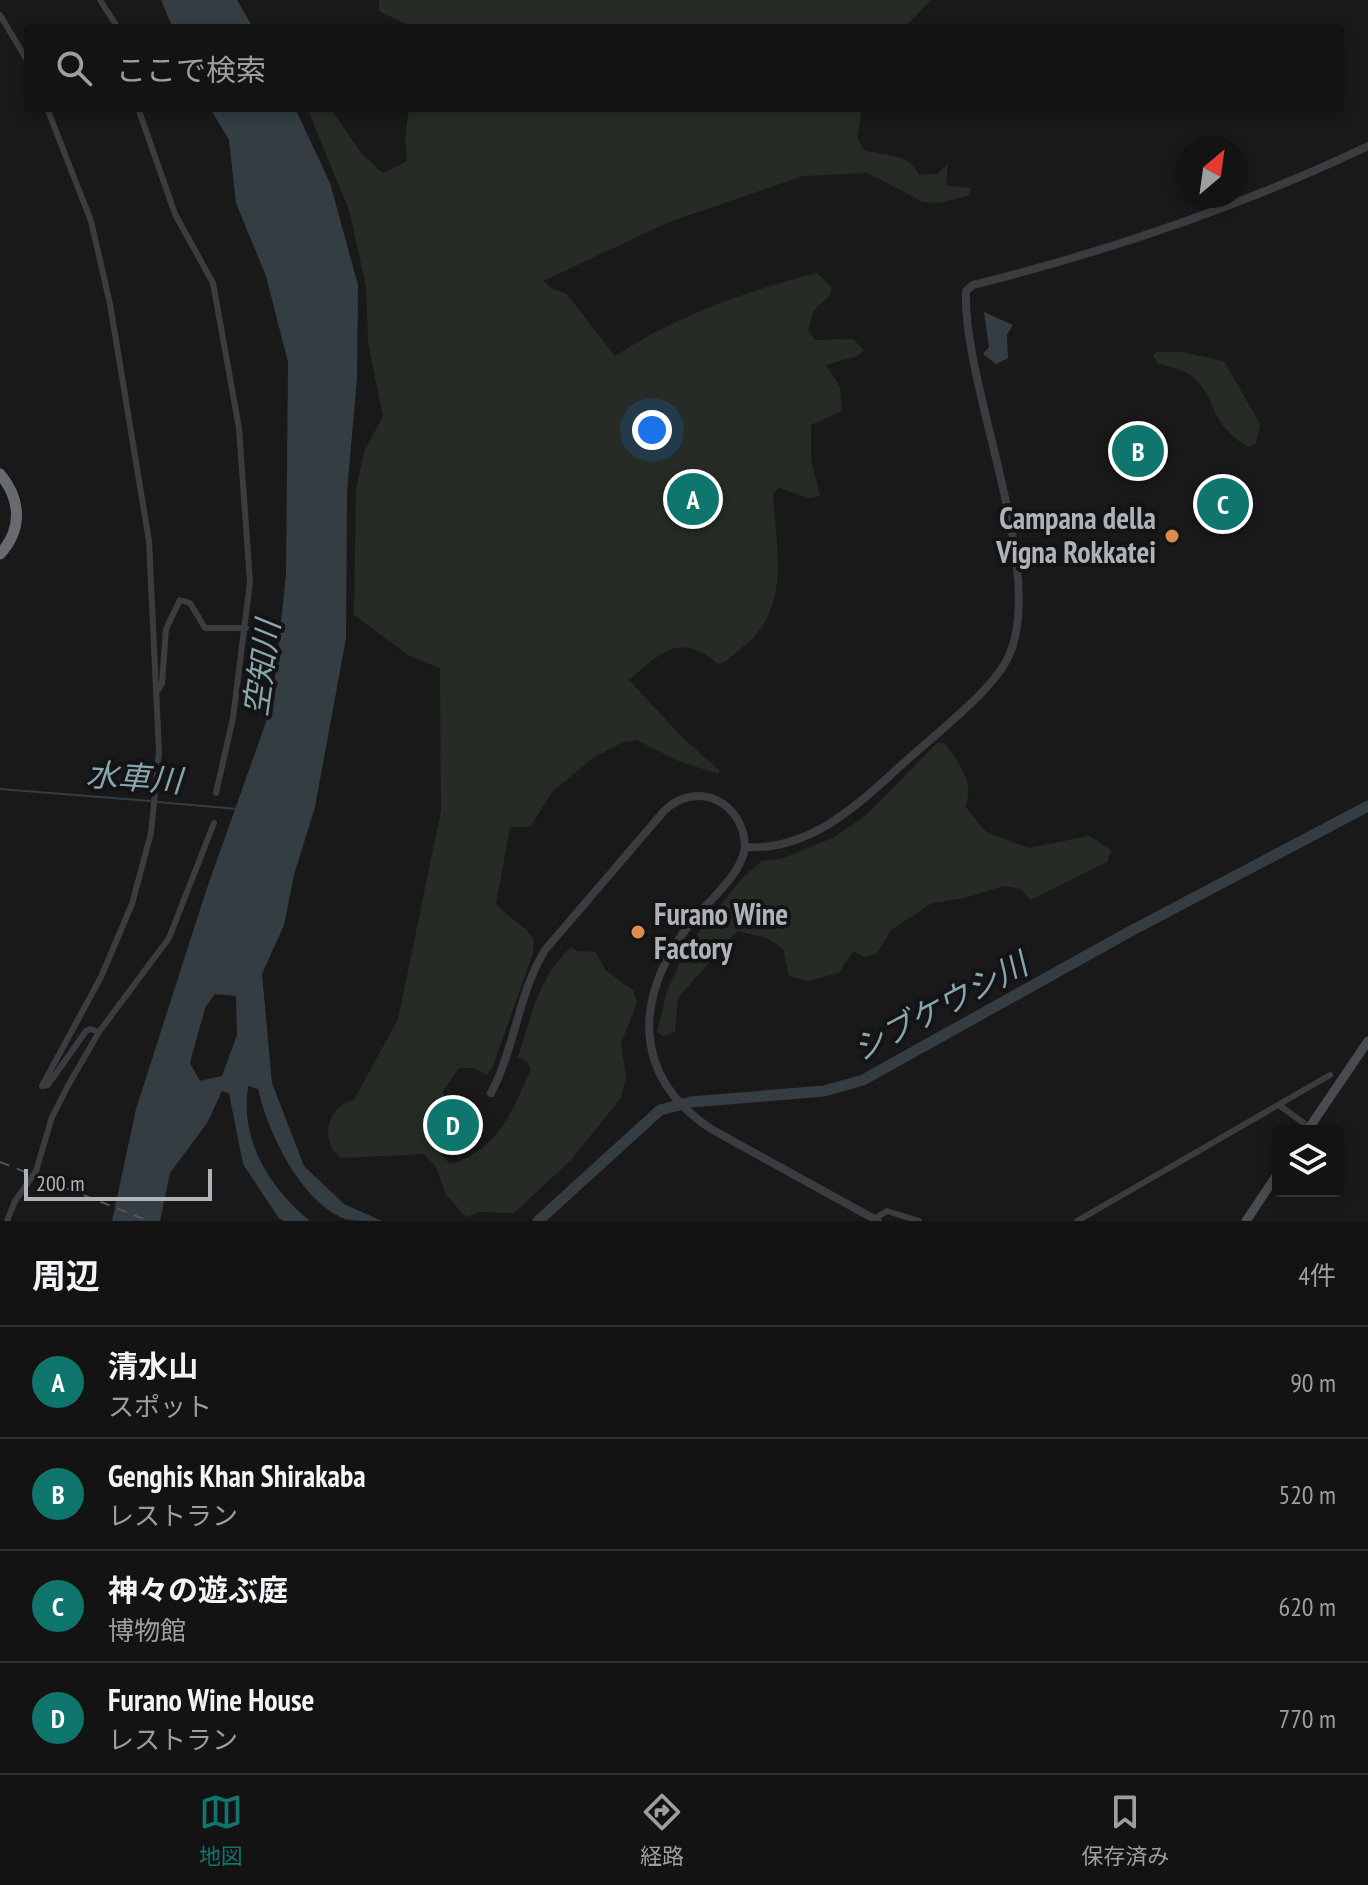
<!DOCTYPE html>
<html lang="ja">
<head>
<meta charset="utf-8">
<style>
	:root { --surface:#131314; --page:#202022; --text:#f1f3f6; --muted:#9d9ea0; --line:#323234; --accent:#0f766e }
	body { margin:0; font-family:"PT Sans Narrow","Noto Sans JP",sans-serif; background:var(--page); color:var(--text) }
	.controls { position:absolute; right:24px; bottom:24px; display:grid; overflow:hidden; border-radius:8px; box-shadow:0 4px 12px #0003 }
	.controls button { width:72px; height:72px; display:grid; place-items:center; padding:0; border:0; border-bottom:2px solid var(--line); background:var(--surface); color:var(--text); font:40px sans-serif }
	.compass { position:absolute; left:1176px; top:136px; width:72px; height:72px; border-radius:50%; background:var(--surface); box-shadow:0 4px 12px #0003; rotate:29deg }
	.scale { position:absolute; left:24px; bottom:20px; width:188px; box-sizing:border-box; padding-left:8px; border:4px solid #adb3b9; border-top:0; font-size:22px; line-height:28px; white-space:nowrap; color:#adb3b9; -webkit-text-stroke:6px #141415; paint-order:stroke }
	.you { position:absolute; left:652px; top:430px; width:28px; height:28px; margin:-20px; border:6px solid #fff; border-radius:50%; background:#1a73e8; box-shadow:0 0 0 12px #1a73e833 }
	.badge { display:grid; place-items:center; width:52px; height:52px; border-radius:50%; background:var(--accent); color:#fff; font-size:26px; font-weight:700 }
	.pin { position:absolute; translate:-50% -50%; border:4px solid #fff; box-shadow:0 2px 8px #0006 }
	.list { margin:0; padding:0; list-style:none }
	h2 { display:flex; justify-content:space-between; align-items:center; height:104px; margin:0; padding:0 32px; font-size:34px }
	h2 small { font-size:26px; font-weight:400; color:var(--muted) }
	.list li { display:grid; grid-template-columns:52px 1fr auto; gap:24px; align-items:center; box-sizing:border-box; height:112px; padding:0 32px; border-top:2px solid var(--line) }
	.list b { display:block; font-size:30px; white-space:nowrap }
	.list p { margin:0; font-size:26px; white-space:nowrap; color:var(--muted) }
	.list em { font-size:26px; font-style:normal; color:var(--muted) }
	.icon { flex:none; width:44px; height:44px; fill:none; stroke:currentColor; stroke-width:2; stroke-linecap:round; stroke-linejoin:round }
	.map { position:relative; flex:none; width:1368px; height:1221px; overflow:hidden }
	.search { position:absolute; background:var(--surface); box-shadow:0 4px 12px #0003; left:24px; right:24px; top:24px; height:88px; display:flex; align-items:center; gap:20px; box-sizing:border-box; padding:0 28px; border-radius:8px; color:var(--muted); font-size:30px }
	.sheet { height:552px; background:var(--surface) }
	nav { display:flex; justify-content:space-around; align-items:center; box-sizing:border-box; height:112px; border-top:2px solid var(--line); background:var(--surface); font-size:22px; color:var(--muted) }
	nav a { display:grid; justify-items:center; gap:4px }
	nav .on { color:var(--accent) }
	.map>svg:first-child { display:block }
	.green { fill:#262c25 }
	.water { fill:#343e42; fill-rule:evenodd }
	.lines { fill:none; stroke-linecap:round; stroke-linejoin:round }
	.stream { stroke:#343e42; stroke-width:2 }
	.river { stroke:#343e42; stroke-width:11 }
	.minor { stroke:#3a3c3f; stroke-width:6 }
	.tertiary { stroke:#3a3c3f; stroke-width:8 }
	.secondary { stroke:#484b4f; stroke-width:9 }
	.motorway { stroke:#676b70; stroke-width:11 }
	.rail { stroke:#53565a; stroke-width:2; stroke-dasharray:10 8; stroke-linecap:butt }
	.poi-dot { fill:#df8b4d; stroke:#141415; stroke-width:3 }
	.labels { text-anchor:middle; stroke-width:8; stroke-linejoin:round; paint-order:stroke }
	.poi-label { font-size:30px; font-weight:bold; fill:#adb3b9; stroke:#141415; text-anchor:end }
	.water-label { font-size:32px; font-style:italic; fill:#88a6b0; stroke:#141415 }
</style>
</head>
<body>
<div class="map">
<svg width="1368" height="1221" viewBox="0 0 1368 1221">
	<rect width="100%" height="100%" fill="#19191a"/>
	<path class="green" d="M379,0H931L904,28H414L379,11Z
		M307,108H330L362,154L383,173L407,161L405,138L409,108H862L857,138L864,150C886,157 909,152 919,175L937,174L948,164L946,185L971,188L968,196L939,203L923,202L868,173L803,176L669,222L543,281L552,289L566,293L615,356C676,316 746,291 817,273L831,286V294L814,310L808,330L815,340L853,339L864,350L858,356L826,365L840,387L842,411L811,425V460L820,496L809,498L779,488L773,493C775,536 788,590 761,628C752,641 737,651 725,662L718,664C679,631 662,652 629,680L683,738L719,770V774L681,762L636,740L621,743L593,758L553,791L530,827H510L496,904C508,918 523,924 534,939L533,953L493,1066L487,1075L473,1068H459L443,1091L448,1108L429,1141L450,1164C498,1151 512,1111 531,1069L527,1062L518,1057C531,1017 539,976 571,947L577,951L596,952L605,970L633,990L637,1003L621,1044L626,1077L621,1098L570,1161L514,1213L479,1212L466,1217L446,1195L436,1167L424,1154L341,1158C318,1141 328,1105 354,1100L398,1019L441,811L440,668L408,655L354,615L356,490L364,452L383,416L368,343L366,286L349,210Z
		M1157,352H1182L1224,361L1260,424L1256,443L1249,447C1195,418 1227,375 1158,364L1153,355Z
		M937,743H945C958,763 976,782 965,806L986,832L1029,848L1089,836L1111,850L1107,862L1031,900L1021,889L1004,886L960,899L932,903L891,930L877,953L865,957L853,951L839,973L807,981L789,976L783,949L767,938L737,931L678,998L675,1032L663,1036L657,1032L667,991L687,946L744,876L762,861L781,859L835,837L866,815Z"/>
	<path class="water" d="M161,0H237L253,28H173Z
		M210,108H295L330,183L358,285L357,378L347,492L346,638L315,807L294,875L284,925L262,974L272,1083L304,1166L344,1204L382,1221C370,1221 356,1221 345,1219C300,1201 268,1132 258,1089L248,1086C240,1141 269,1187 310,1221H283L278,1217L243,1164L229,1093L222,1091L207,1123L170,1173L160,1221H112L136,1109L206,891L272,705L286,575L288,362L266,276L236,203L229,140ZM215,994L236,996L237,1035L222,1076L200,1081L190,1063L205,1008Z
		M984,312L1013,325L1007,335L1008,358L996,364L983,354L989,347Z"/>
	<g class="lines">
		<path class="stream" d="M0,789L150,801
			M157,802L238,809"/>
		<path class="river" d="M538,1221L660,1110L691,1102L824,1091L863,1080L1129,932L1368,806"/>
		<path class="minor" d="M100,0L118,28
			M0,15L28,62
			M47,108L91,221L110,304L149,541L159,752L151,833L132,904L101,977L42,1086L48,1085L86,1031L90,1029L99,1032
			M138,108L175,214L213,283L239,428L250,582L233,718L216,793
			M158,690L162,683L166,629L180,600L190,603L205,628H246
			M1279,1105L1309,1127
			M874,1219L887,1211L919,1221
			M7,1221L15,1201L36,1171L52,1117L70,1082L99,1032L169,938L214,823
			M1077,1221L1330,1075"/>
		<path class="tertiary" d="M491,1093C515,1048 518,994 545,950L664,811C697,779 744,802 745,847
			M878,1221L711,1129C629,1074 635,994 692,921C710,899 741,876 745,847C806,851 853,810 896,770C927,741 983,699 1004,665C1054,585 962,389 966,291L973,285C1109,251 1242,206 1368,146"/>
		<path class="secondary" d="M1307,1131L1368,1041
			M1246,1221L1278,1173"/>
		<path class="motorway" d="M0,474C21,499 23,529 0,554"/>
		<path class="rail" d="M0,1162L149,1221"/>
	</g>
	<g class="poi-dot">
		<circle cx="1172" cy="536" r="8"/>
		<circle cx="638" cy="932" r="8"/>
	</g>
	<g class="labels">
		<g class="poi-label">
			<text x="1156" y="529">Campana della<tspan x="1156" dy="34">Vigna Rokkatei</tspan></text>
			<text x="654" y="925" text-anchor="start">Furano Wine<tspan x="654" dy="34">Factory</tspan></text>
		</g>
		<g class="water-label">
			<text transform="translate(262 668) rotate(-82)" y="11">空知川</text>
			<text transform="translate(134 778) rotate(4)" y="11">水車川</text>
			<text transform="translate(940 1007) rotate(-28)" y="11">シブケウシ川</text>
		</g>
	</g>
</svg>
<div class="controls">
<button><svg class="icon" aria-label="layers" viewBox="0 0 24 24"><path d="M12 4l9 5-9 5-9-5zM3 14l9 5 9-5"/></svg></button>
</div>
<svg class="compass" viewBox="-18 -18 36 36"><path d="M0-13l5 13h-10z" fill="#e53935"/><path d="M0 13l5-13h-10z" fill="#9d9ea0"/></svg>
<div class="scale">200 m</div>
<div class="you"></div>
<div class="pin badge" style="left:693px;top:499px">A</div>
<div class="pin badge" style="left:1138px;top:451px">B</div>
<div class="pin badge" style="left:1223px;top:504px">C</div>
<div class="pin badge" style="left:453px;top:1125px">D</div>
<div class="search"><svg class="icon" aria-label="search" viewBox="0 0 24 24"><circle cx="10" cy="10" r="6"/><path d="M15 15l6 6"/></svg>ここで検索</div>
</div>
<section class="sheet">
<h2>周辺<small>4件</small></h2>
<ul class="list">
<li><span class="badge">A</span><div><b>清水山</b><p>スポット</p></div><em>90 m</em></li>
<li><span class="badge">B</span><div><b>Genghis Khan Shirakaba</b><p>レストラン</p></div><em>520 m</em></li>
<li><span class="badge">C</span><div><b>神々の遊ぶ庭</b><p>博物館</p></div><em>620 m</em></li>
<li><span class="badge">D</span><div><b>Furano Wine House</b><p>レストラン</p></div><em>770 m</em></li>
</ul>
</section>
<nav>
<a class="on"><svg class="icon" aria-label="map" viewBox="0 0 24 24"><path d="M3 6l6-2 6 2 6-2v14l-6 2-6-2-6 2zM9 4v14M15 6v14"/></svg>地図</a>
<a><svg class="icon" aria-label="directions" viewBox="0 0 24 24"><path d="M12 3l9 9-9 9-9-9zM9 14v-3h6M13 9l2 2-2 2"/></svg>経路</a>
<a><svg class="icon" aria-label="saved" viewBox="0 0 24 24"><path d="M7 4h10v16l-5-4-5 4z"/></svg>保存済み</a>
</nav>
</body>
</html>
